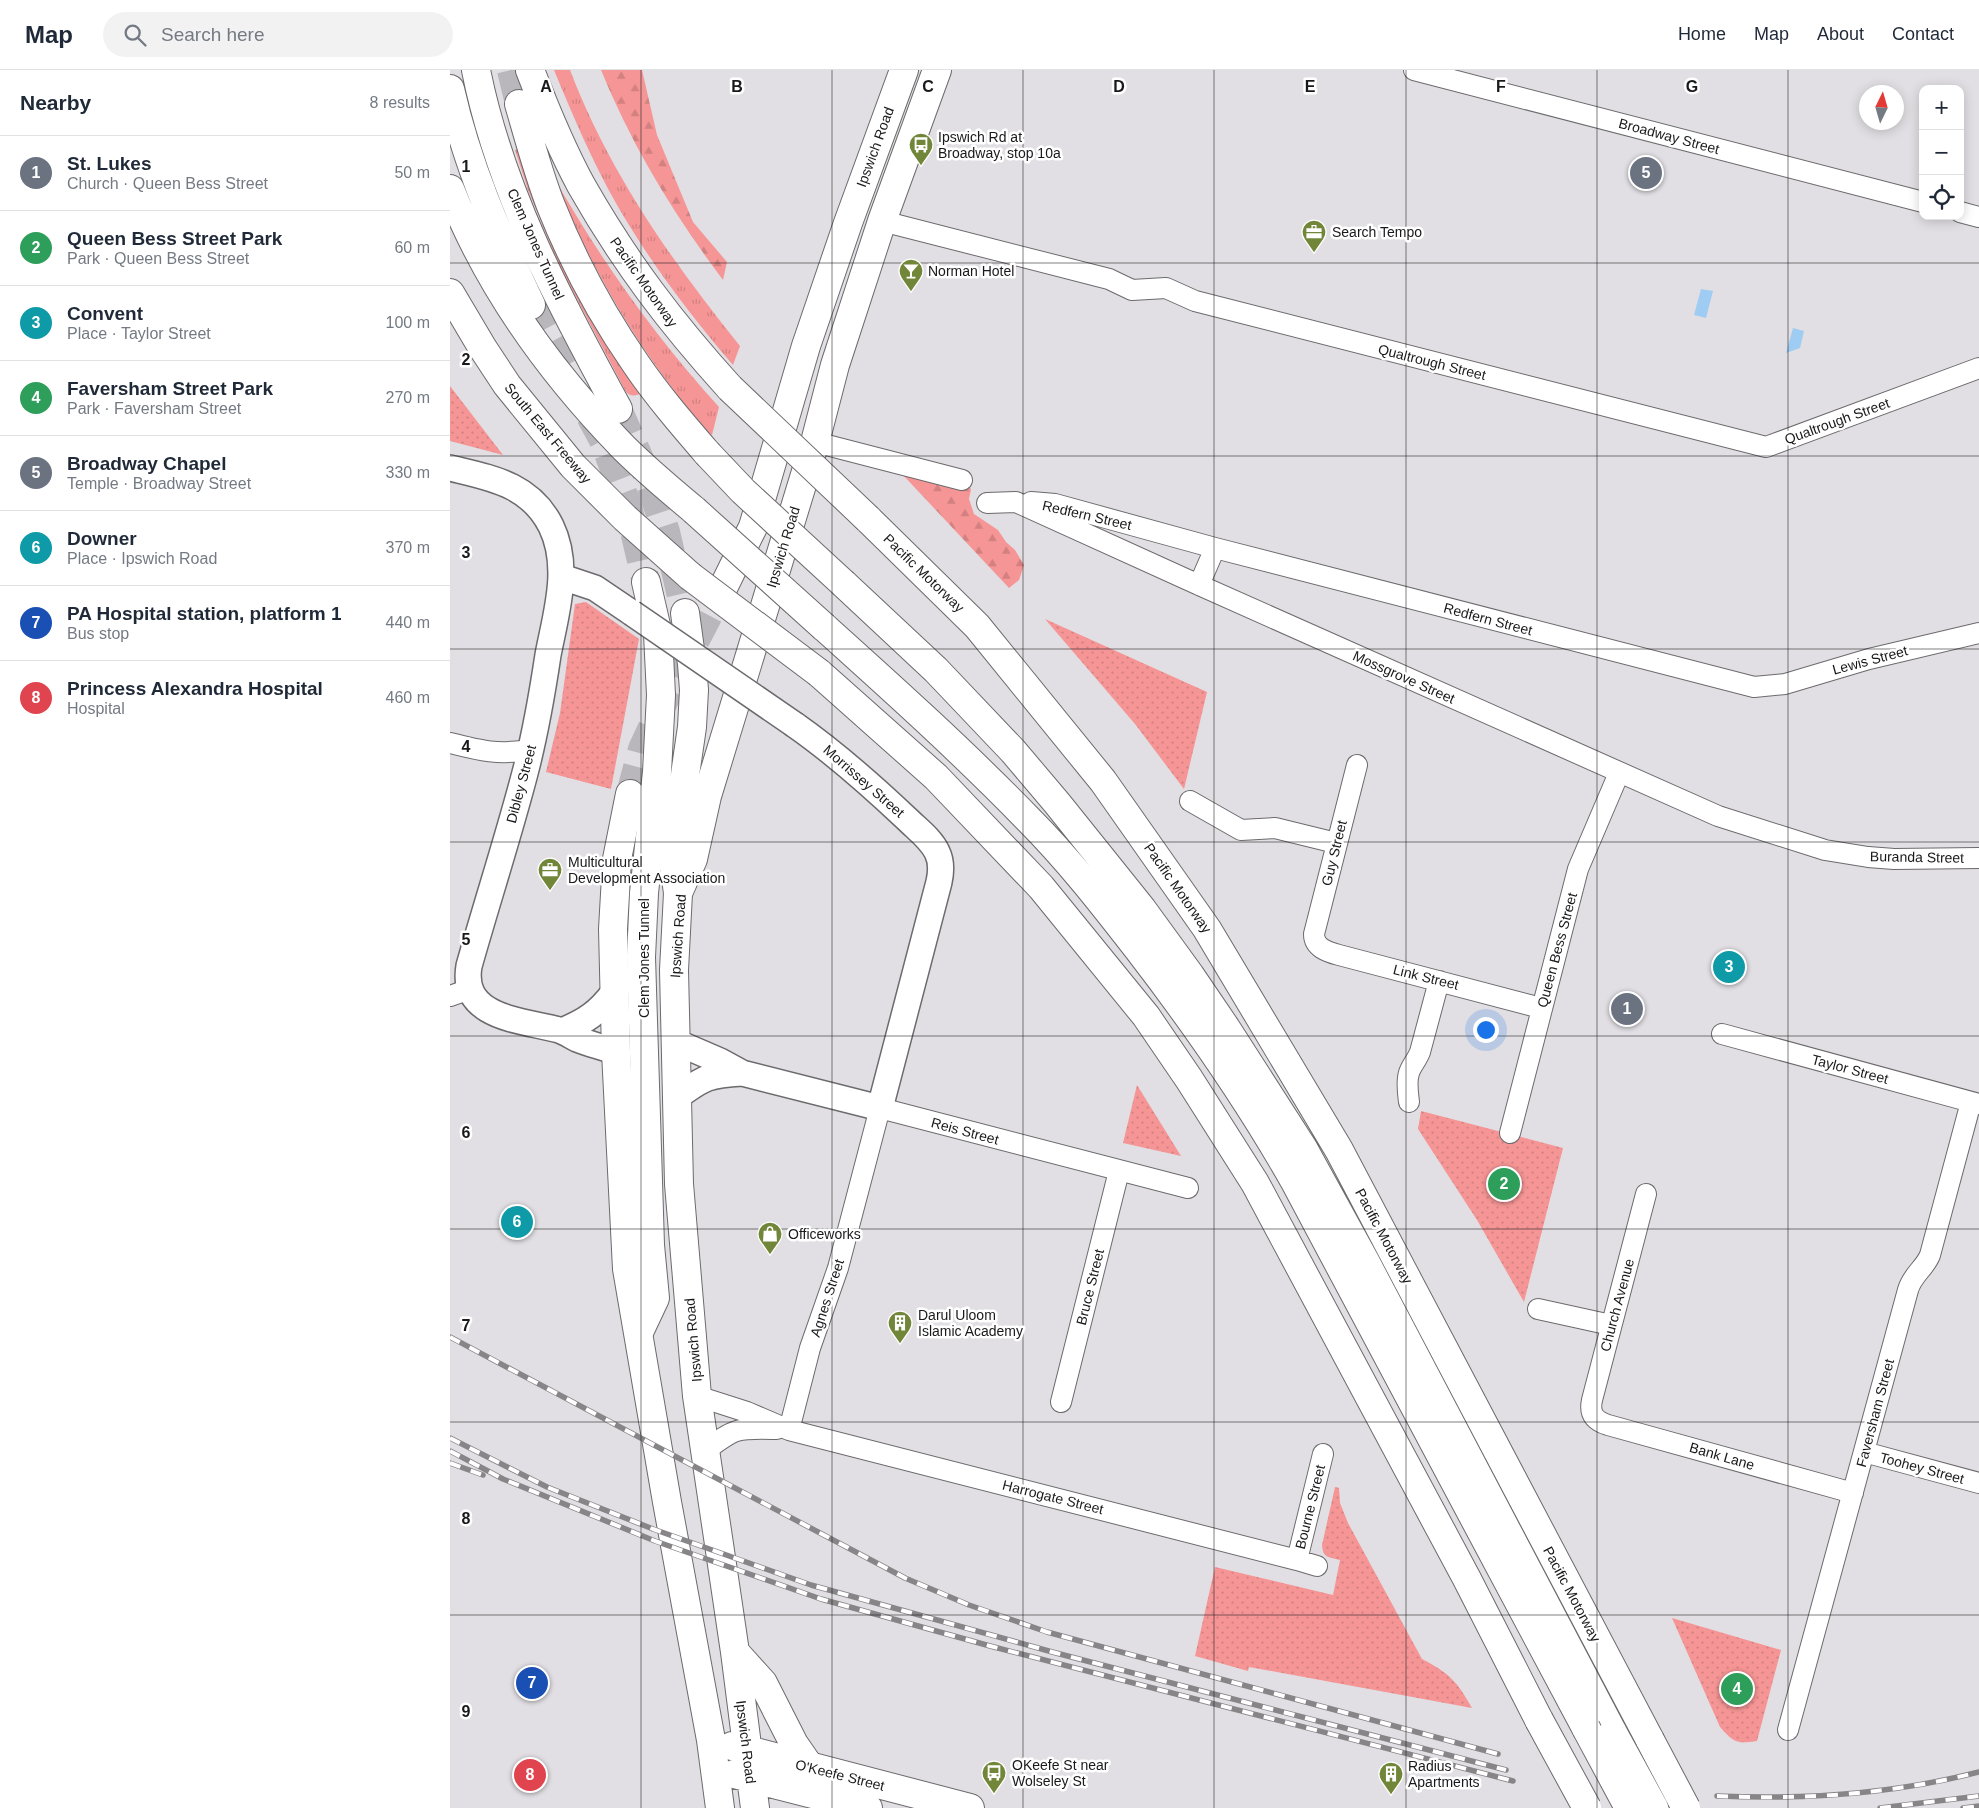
<!DOCTYPE html>
<html lang="en">
<head>
<meta charset="utf-8">
<style>
	:root { --surface:#fff; --page:#f2f2f3; --text:#1f2937; --muted:#747a83; --line:#e0e1e3; --accent:#ea580c }
	body { margin:0; font-family:Helvetica,sans-serif; background:var(--page); color:var(--text) }
	.controls { position:absolute; right:15px; top:15px; display:grid; overflow:hidden; border-radius:10px; box-shadow:0 2px 12px #0003 }
	.controls button { width:45px; height:45px; display:grid; place-items:center; padding:0; border:0; border-bottom:1px solid var(--line); background:var(--surface); color:var(--text); font:25px sans-serif }
	.compass { position:absolute; left:1409px; top:15px; width:45px; height:45px; border-radius:50%; background:var(--surface); box-shadow:0 2px 12px #0003; rotate:5deg }
	.you { position:absolute; left:1035px; top:959px; width:18px; height:18px; margin:-12px; border:4px solid #fff; border-radius:50%; background:#1a73e8; box-shadow:0 0 0 8px #1a73e833 }
	.badge { display:grid; place-items:center; width:32px; height:32px; border-radius:50%; background:var(--accent); color:#fff; font-size:16px; font-weight:700 }
	.pin { position:absolute; translate:-50% -50%; border:2px solid #fff; box-shadow:0 1px 5px #0006 }
	.list { margin:0; padding:0; list-style:none }
	h2 { display:flex; justify-content:space-between; align-items:center; height:65px; margin:0; padding:0 20px; font-size:21px }
	h2 small { font-size:16px; font-weight:400; color:var(--muted) }
	.list li { display:grid; grid-template-columns:32px 1fr auto; gap:15px; align-items:center; box-sizing:border-box; height:75px; padding:0 20px; border-top:1px solid var(--line) }
	.list b { display:block; font-size:19px; white-space:nowrap }
	.list p { margin:0; font-size:16px; white-space:nowrap; color:var(--muted) }
	.list em { font-size:16px; font-style:normal; color:var(--muted) }
	.icon { flex:none; width:28px; height:28px; fill:none; stroke:currentColor; stroke-width:2; stroke-linecap:round; stroke-linejoin:round }
	.map { position:relative; flex:none; width:1529px; height:1738px; overflow:hidden }
	header { display:flex; align-items:center; gap:30px; box-sizing:border-box; height:70px; padding:0 25px; background:var(--surface); border-bottom:1px solid var(--line) }
	header strong { font-size:24px }
	nav { display:flex; gap:28px; margin-inline-start:auto; font-size:18px }
	.search { width:350px; height:45px; background:var(--page); display:flex; align-items:center; gap:12px; box-sizing:border-box; padding:0 18px; border-radius:28px; color:var(--muted); font-size:19px }
	main { display:flex }
	aside { flex:1; background:var(--surface) }
	.map>svg:first-child { display:block }
	.grass { fill:url(#grass-tufts) }
	.forest { fill:url(#forest-firs) }
	.park { fill:url(#park-dots) }
	.water { fill:#9fccf2 }
	.lines { fill:none; stroke-linecap:round; stroke-linejoin:round }
	.trunk-tunnel { stroke:#b9b7bb; stroke-width:28; stroke-dasharray:28 14; stroke-linecap:butt }
	.motorway-tunnel { stroke:#b9b7bb; stroke-width:28; stroke-dasharray:28 14; stroke-linecap:butt }
	.minor-casing { stroke:#6c6a6d; stroke-width:22 }
	.tertiary-casing { stroke:#6c6a6d; stroke-width:28 }
	.trunk-casing { stroke:#6c6a6d; stroke-width:30 }
	.motorway-casing { stroke:#6c6a6d; stroke-width:30 }
	.minor { stroke:#fff; stroke-width:20 }
	.tertiary { stroke:#fff; stroke-width:25 }
	.trunk { stroke:#fff; stroke-width:28 }
	.motorway { stroke:#fff; stroke-width:28 }
	.rail-casing { stroke:#878588; stroke-width:5.5 }
	.rail { stroke:#fff; stroke-width:4; stroke-dasharray:11; stroke-linecap:butt }
	.tertiary-bridge-casing { stroke:#6c6a6d; stroke-width:28; stroke-linecap:butt }
	.motorway-bridge-casing { stroke:#6c6a6d; stroke-width:30; stroke-linecap:butt }
	.tertiary-bridge { stroke:#fff; stroke-width:25 }
	.motorway-bridge { stroke:#fff; stroke-width:28 }
	.grid { fill:none; stroke:#19181a; stroke-width:1; stroke-opacity:0.55 }
	.labels { text-anchor:middle; stroke-width:5; stroke-linejoin:round; paint-order:stroke }
	.street-label { font-size:14px; fill:#19181a; stroke:#fff }
	.poi-label { font-size:14px; fill:#19181a; stroke:#fff; text-anchor:start }
	.grid-label { font-size:16px; text-anchor:middle; font-weight:bold; fill:#19181a; stroke:#fff; stroke-width:5; stroke-linejoin:round; paint-order:stroke }
</style>
</head>
<body>
<header>
<strong>Map</strong>
<div class="search"><svg class="icon" aria-label="search" viewBox="0 0 24 24"><circle cx="10" cy="10" r="6"/><path d="M15 15l6 6"/></svg>Search here</div>
<nav><a>Home</a><a>Map</a><a>About</a><a>Contact</a></nav>
</header>
<main>
<aside>
<h2>Nearby<small>8 results</small></h2>
<ul class="list">
<li><span class="badge" style="background:#6b7280">1</span><div><b>St. Lukes</b><p>Church · Queen Bess Street</p></div><em>50 m</em></li>
<li><span class="badge" style="background:#2e9e5b">2</span><div><b>Queen Bess Street Park</b><p>Park · Queen Bess Street</p></div><em>60 m</em></li>
<li><span class="badge" style="background:#0f9aa8">3</span><div><b>Convent</b><p>Place · Taylor Street</p></div><em>100 m</em></li>
<li><span class="badge" style="background:#2e9e5b">4</span><div><b>Faversham Street Park</b><p>Park · Faversham Street</p></div><em>270 m</em></li>
<li><span class="badge" style="background:#6b7280">5</span><div><b>Broadway Chapel</b><p>Temple · Broadway Street</p></div><em>330 m</em></li>
<li><span class="badge" style="background:#0f9aa8">6</span><div><b>Downer</b><p>Place · Ipswich Road</p></div><em>370 m</em></li>
<li><span class="badge" style="background:#1a4fb4">7</span><div><b>PA Hospital station, platform 1</b><p>Bus stop</p></div><em>440 m</em></li>
<li><span class="badge" style="background:#e0444e">8</span><div><b>Princess Alexandra Hospital</b><p>Hospital</p></div><em>460 m</em></li>
</ul>
</aside>
<div class="map">
<svg width="1529" height="1738" viewBox="0 0 1529 1738">
	<defs>
		<pattern id="grass-tufts" width="24" height="20" patternUnits="userSpaceOnUse" patternTransform="scale(1.25)"><rect width="24" height="20" fill="#f69595"/><path d="M3 7l-1-3M5 7V3M7 7l1-3M15 17l-1-3M17 17v-4M19 17l1-3" fill="none" stroke="#d28080"/></pattern>
		<pattern id="forest-firs" width="22" height="20" patternUnits="userSpaceOnUse" patternTransform="scale(1.25)"><rect width="22" height="20" fill="#f69595"/><path d="M5 1l3.5 6h-7zM16 11l3.5 6h-7z" fill="#d28080"/></pattern>
		<pattern id="park-dots" width="8" height="8" patternUnits="userSpaceOnUse" patternTransform="scale(1.25)"><rect width="8" height="8" fill="#f69595"/><path d="M2 2h.1M6 6h.1" fill="none" stroke="#d28080" stroke-width="1.8" stroke-linecap="round"/></pattern>
	</defs>
	<rect width="100%" height="100%" fill="#e1dfe3"/>
	<path class="grass" d="M104,0H120C160,104 221,190 290,276L283,295C240,245 200,192 167,135C142,91 123,46 104,0Z
		M72,77L192,323C186,326 181,327 176,322L108,193L78,120L65,80Z
		M102,104C149,188 204,265 269,337L262,365L256,361C188,279 143,203 102,104Z"/>
	<path class="forest" d="M151,0H192L207,65L243,152L277,192L273,210C224,145 182,76 151,0Z
		M461,393C497,392 498,390 521,419L519,429L524,444L548,460L556,472L565,480L574,495L569,510L559,518L452,404Z"/>
	<path class="park" d="M0,316L53,385L0,371Z
		M136,532L189,569L161,719L96,702L110,643L125,534Z
		M595,549L757,622L734,719L685,654Z
		M687,1015L731,1086L673,1073Z
		M971,1041L1113,1078L1074,1232L1027,1150L968,1059Z
		M885,1417L889,1418L890,1433L898,1453L972,1589C999,1603 1007,1611 1022,1638L799,1597L798,1601L745,1586L765,1497L883,1525L890,1490C878,1487 873,1488 872,1475Z
		M1222,1548L1331,1580L1307,1671C1287,1674 1284,1673 1270,1657Z"/>
	<path class="water" d="M1251,219L1263,221L1256,248L1244,245Z
		M1343,258L1354,261L1350,278L1336,283Z"/>
	<g class="lines">
		<path class="trunk-tunnel" d="M180,724L192,679L218,623L271,522"/>
		<path class="motorway-tunnel" d="M61,0L69,34
			M81,235L119,306
			M168,339L197,405L216,462L235,543
			M140,346L153,370L178,436L196,512"/>
		<defs>
			<path id="minor" d="M964,0L1473,132
				M1510,142L1529,147
				M432,151L659,209L682,220L716,218L745,231L1316,377L1529,298
				M365,372L512,410
				M581,432L605,434L765,478L1304,617L1335,614L1419,589L1529,563
				M537,433L566,432L749,515L1268,746L1375,780L1418,787L1444,789L1529,788
				M749,515L765,478
				M0,673C31,681 48,685 81,680
				M907,695L864,864C864,878 878,882 889,885L1091,938
				M740,731L791,760L825,758L886,773
				M0,926L20,919
				M1272,964L1529,1034
				M959,1032C958,1023 956,1012 959,1003C961,996 967,990 970,982L989,911
				M1060,1063L1128,799L1169,703
				M1196,1124L1142,1330C1139,1344 1145,1351 1158,1355L1403,1423
				M1088,1239L1161,1255
				M247,1326L297,1342L339,1360L847,1490L867,1496
				M611,1332L669,1101
				M339,1360L360,1278L388,1198L430,1038L738,1118
				M255,1381C286,1357 287,1358 327,1359
				M1414,1382L1529,1413
				M847,1490L873,1384
				M1338,1660L1458,1220C1462,1205 1475,1198 1480,1185L1521,1032"/>
			<path id="tertiary" d="M0,398C41,408 80,414 101,456C121,497 106,543 98,585C92,625 85,665 75,703C58,768 37,832 19,896C10,949 73,950 109,960C115,962 121,966 127,969C139,974 153,977 166,982
				M112,507L145,518L182,543
				M112,961C136,951 148,943 164,922
				M226,972L270,991L292,1003L430,1038L489,812C491,803 492,792 487,782C481,769 467,759 457,749C421,715 385,683 345,655
				M227,1027C254,1007 259,1005 292,1003"/>
			<path id="trunk" d="M271,522L303,457L356,276L398,153L454,0
				M180,724L167,789L163,859L166,982L177,1199L217,1432L261,1670L270,1738
				M285,1582L313,1613L344,1674L360,1697
				M282,1676L520,1738
				M284,1704L418,1738
				M305,1738L285,1582L247,1326L229,1114L224,900L228,823L243,789L257,726L365,372L385,295L432,151L487,0"/>
			<path id="motorway" d="M26,0C50,121 109,231 168,339
				M80,0C95,39 111,78 131,115C174,191 221,253 280,318
				M0,19C17,95 48,165 81,235
				M69,34C79,68 88,103 101,136C123,191 152,245 186,294C207,325 232,354 257,383
				M0,119C38,216 100,302 173,377C195,399 220,420 244,440
				M0,223L32,277L57,315L123,396L175,448L240,506
				M418,449L527,556L653,711L757,859L889,1080L1200,1670
				M394,514L486,600L563,681L607,733L692,839L740,905L776,958L853,1078L915,1191L1163,1663
				M374,557C444,620 513,682 578,749C618,789 653,834 688,879C745,953 798,1029 844,1110L1136,1658
				M369,603L486,707L591,817L696,946L739,1009L805,1113L1017,1509L1089,1650
				M228,823L223,787L242,657L244,620L242,594L235,543
				M189,1262L205,1228L200,1175L191,887L194,823L207,702L211,625L208,564L196,512"/>
		</defs>
		<use href="#minor" class="minor-casing"/>
		<use href="#tertiary" class="tertiary-casing"/>
		<use href="#trunk" class="trunk-casing"/>
		<use href="#motorway" class="motorway-casing"/>
		<use href="#minor" class="minor"/>
		<use href="#tertiary" class="tertiary"/>
		<use href="#trunk" class="trunk"/>
		<use href="#motorway" class="motorway"/>
		<defs>
			<path id="rail" d="M0,1267L455,1508L519,1535L597,1562L1048,1684
				M0,1368L97,1417L203,1459L361,1515L606,1583L1056,1700
				M0,1381L53,1409L205,1471L371,1529L540,1576L1063,1711
				M0,1393L33,1405
				M1267,1726C1356,1730 1443,1724 1529,1702
				M1430,1738L1529,1726
				M1513,1738L1529,1736"/>
		</defs>
		<use href="#rail" class="rail-casing"/>
		<use href="#rail" class="rail"/>
		<defs>
			<path id="tertiary-bridge" d="M182,543L345,655"/>
			<path id="motorway-bridge" d="M280,318L418,449
				M257,383L293,421L394,514
				M244,440L374,557
				M240,506L369,603
				M1089,1650L1137,1738
				M1136,1658L1179,1738
				M1163,1663L1204,1738
				M1200,1670L1236,1738"/>
		</defs>
		<use href="#tertiary-bridge" class="tertiary-bridge-casing"/>
		<use href="#motorway-bridge" class="motorway-bridge-casing"/>
		<use href="#tertiary-bridge" class="tertiary-bridge"/>
		<use href="#motorway-bridge" class="motorway-bridge"/>
	</g>
	<path class="grid" d="M191,0V1738M382,0V1738M573,0V1738M764,0V1738M956,0V1738M1147,0V1738M1338,0V1738M0,193H1529M0,386H1529M0,579H1529M0,772H1529M0,966H1529M0,1159H1529M0,1352H1529M0,1545H1529"/>
	<defs>
		<symbol id="bus-pin" viewBox="-11 -11 22 30"><path d="M0 17L-7.5 6A9.5 9.5 0 1 1 7.5 6Z" fill="#718638" stroke="#fff"/><path d="M-5-6H5V4H4V6H2V4H-2V6H-4V4H-5ZM-3.5-4V0h7V-4ZM-3.5 1.2v1.5H-2V1.2ZM2 1.2v1.5H3.5V1.2Z" fill="#fff"/></symbol>
		<symbol id="office-pin" viewBox="-11 -11 22 30"><path d="M0 17L-7.5 6A9.5 9.5 0 1 1 7.5 6Z" fill="#718638" stroke="#fff"/><path d="M-6-3h4V-5.5h4V-3h4V5H-6ZM-1-4.5V-3h2v-1.5ZM-6 0V1H6V0Z" fill="#fff"/></symbol>
		<symbol id="bar-pin" viewBox="-11 -11 22 30"><path d="M0 17L-7.5 6A9.5 9.5 0 1 1 7.5 6Z" fill="#718638" stroke="#fff"/><path d="M-6-5H6L.8 .8V4.5H3.5V6h-7V4.5H-.8V.8Z" fill="#fff"/></symbol>
		<symbol id="shop-pin" viewBox="-11 -11 22 30"><path d="M0 17L-7.5 6A9.5 9.5 0 1 1 7.5 6Z" fill="#718638" stroke="#fff"/><path d="M-5-2.5h2.3a2.7 3.5 0 0 1 5.4 0H5L5.5 6h-11ZM-1.5-2.5h3a1.5 2.3 0 0 0-3 0Z" fill="#fff"/></symbol>
		<symbol id="building-pin" viewBox="-11 -11 22 30"><path d="M0 17L-7.5 6A9.5 9.5 0 1 1 7.5 6Z" fill="#718638" stroke="#fff"/><path d="M-4-6H4V6H1V3H-1V6H-4ZM-2.5-4.3h1.7v1.8h-1.7ZM.8-4.3h1.7v1.8H.8ZM-2.5-1h1.7V.8h-1.7ZM.8-1h1.7V.8H.8Z" fill="#fff"/></symbol>
	</defs>
	<g fill-rule="evenodd">
		<use href="#bus-pin" x="457" y="61" width="28" height="38"/>
		<use href="#office-pin" x="850" y="148" width="28" height="38"/>
		<use href="#bar-pin" x="447" y="187" width="28" height="38"/>
		<use href="#office-pin" x="86" y="786" width="28" height="38"/>
		<use href="#shop-pin" x="306" y="1150" width="28" height="38"/>
		<use href="#building-pin" x="436" y="1239" width="28" height="38"/>
		<use href="#bus-pin" x="530" y="1689" width="28" height="38"/>
		<use href="#building-pin" x="927" y="1690" width="28" height="38"/>
	</g>
	<g class="labels">
		<g class="street-label">
			<text transform="translate(1219 66) rotate(15)" y="5">Broadway Street</text>
			<text transform="translate(425 77) rotate(-70)" y="5">Ipswich Road</text>
			<text transform="translate(86 174) rotate(66)" y="5">Clem Jones Tunnel</text>
			<text transform="translate(194 212) rotate(55)" y="5">Pacific Motorway</text>
			<text transform="translate(982 292) rotate(14)" y="5">Qualtrough Street</text>
			<text transform="translate(1387 351) rotate(-20)" y="5">Qualtrough Street</text>
			<text transform="translate(98 363) rotate(50)" y="5">South East Freeway</text>
			<text transform="translate(637 445) rotate(13)" y="5">Redfern Street</text>
			<text transform="translate(333 477) rotate(-73)" y="5">Ipswich Road</text>
			<text transform="translate(474 503) rotate(44)" y="5">Pacific Motorway</text>
			<text transform="translate(1038 549) rotate(15)" y="5">Redfern Street</text>
			<text transform="translate(1420 590) rotate(-15)" y="5">Lewis Street</text>
			<text transform="translate(954 607) rotate(24)" y="5">Mossgrove Street</text>
			<text transform="translate(414 711) rotate(41)" y="5">Morrissey Street</text>
			<text transform="translate(71 714) rotate(-75)" y="5">Dibley Street</text>
			<text transform="translate(884 783) rotate(-76)" y="5">Guy Street</text>
			<text transform="translate(1467 787) rotate(1)" y="5">Buranda Street</text>
			<text transform="translate(728 818) rotate(55)" y="5">Pacific Motorway</text>
			<text transform="translate(228 866) rotate(-86)" y="5">Ipswich Road</text>
			<text transform="translate(1107 880) rotate(-75)" y="5">Queen Bess Street</text>
			<text transform="translate(194 888) rotate(-90)" y="5">Clem Jones Tunnel</text>
			<text transform="translate(976 907) rotate(14)" y="5">Link Street</text>
			<text transform="translate(1400 999) rotate(15)" y="5">Taylor Street</text>
			<text transform="translate(515 1061) rotate(15)" y="5">Reis Street</text>
			<text transform="translate(934 1166) rotate(62)" y="5">Pacific Motorway</text>
			<text transform="translate(640 1217) rotate(-76)" y="5">Bruce Street</text>
			<text transform="translate(377 1228) rotate(-72)" y="5">Agnes Street</text>
			<text transform="translate(1167 1235) rotate(-75)" y="5">Church Avenue</text>
			<text transform="translate(243 1270) rotate(-95)" y="5">Ipswich Road</text>
			<text transform="translate(1425 1343) rotate(-75)" y="5">Faversham Street</text>
			<text transform="translate(1272 1386) rotate(16)" y="5">Bank Lane</text>
			<text transform="translate(1472 1398) rotate(15)" y="5">Toohey Street</text>
			<text transform="translate(603 1427) rotate(14)" y="5">Harrogate Street</text>
			<text transform="translate(860 1437) rotate(-76)" y="5">Bourne Street</text>
			<text transform="translate(1122 1524) rotate(62)" y="5">Pacific Motorway</text>
			<text transform="translate(296 1672) rotate(83)" y="5">Ipswich Road</text>
			<text transform="translate(390 1705) rotate(14)" y="5">O'Keefe Street</text>
		</g>
		<g class="poi-label">
			<text x="488" y="72">Ipswich Rd at<tspan x="488" dy="16">Broadway, stop 10a</tspan></text>
			<text x="882" y="167">Search Tempo</text>
			<text x="478" y="206">Norman Hotel</text>
			<text x="118" y="797">Multicultural<tspan x="118" dy="16">Development Association</tspan></text>
			<text x="338" y="1169">Officeworks</text>
			<text x="468" y="1250">Darul Uloom<tspan x="468" dy="16">Islamic Academy</tspan></text>
			<text x="562" y="1700">OKeefe St near<tspan x="562" dy="16">Wolseley St</tspan></text>
			<text x="958" y="1701">Radius<tspan x="958" dy="16">Apartments</tspan></text>
		</g>
	</g>
	<g class="grid-label">
		<text x="96" y="22">A</text>
		<text x="287" y="22">B</text>
		<text x="478" y="22">C</text>
		<text x="669" y="22">D</text>
		<text x="860" y="22">E</text>
		<text x="1051" y="22">F</text>
		<text x="1242" y="22">G</text>
		<text x="16" y="102">1</text>
		<text x="16" y="295">2</text>
		<text x="16" y="488">3</text>
		<text x="16" y="682">4</text>
		<text x="16" y="875">5</text>
		<text x="16" y="1068">6</text>
		<text x="16" y="1261">7</text>
		<text x="16" y="1454">8</text>
		<text x="16" y="1647">9</text>
	</g>
</svg>
<div class="controls">
<button>+</button>
<button>−</button>
<button><svg class="icon" aria-label="locate" viewBox="0 0 24 24"><circle cx="12" cy="12" r="6"/><path d="M12 2v4M12 18v4M2 12h4M18 12h4"/></svg></button>
</div>
<svg class="compass" viewBox="-18 -18 36 36"><path d="M0-13l5 13h-10z" fill="#e53935"/><path d="M0 13l5-13h-10z" fill="#747a83"/></svg>
<div class="you"></div>
<div class="pin badge" style="left:1177px;top:939px;background:#6b7280">1</div>
<div class="pin badge" style="left:1054px;top:1114px;background:#2e9e5b">2</div>
<div class="pin badge" style="left:1279px;top:897px;background:#0f9aa8">3</div>
<div class="pin badge" style="left:1287px;top:1619px;background:#2e9e5b">4</div>
<div class="pin badge" style="left:1196px;top:103px;background:#6b7280">5</div>
<div class="pin badge" style="left:67px;top:1152px;background:#0f9aa8">6</div>
<div class="pin badge" style="left:82px;top:1613px;background:#1a4fb4">7</div>
<div class="pin badge" style="left:80px;top:1705px;background:#e0444e">8</div>
</div>
</main>
</body>
</html>
